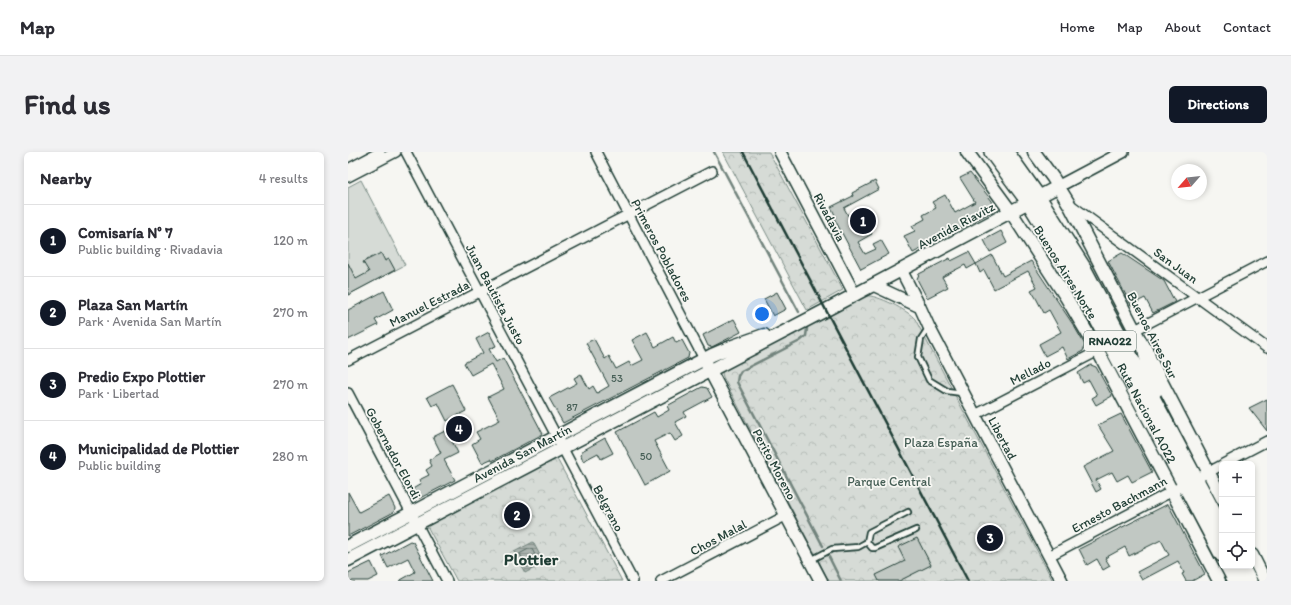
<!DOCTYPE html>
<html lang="en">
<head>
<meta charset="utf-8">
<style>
	:root { --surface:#fff; --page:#f2f2f3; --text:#2b2b33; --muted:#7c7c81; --line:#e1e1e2; --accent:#111827 }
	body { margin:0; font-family:Itim,sans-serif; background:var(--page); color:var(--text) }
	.controls { position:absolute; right:12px; bottom:12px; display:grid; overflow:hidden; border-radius:6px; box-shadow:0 2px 6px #0003 }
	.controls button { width:36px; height:36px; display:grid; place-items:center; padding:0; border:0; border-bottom:1px solid var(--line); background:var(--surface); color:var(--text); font:20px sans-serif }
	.compass { position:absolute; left:823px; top:12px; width:36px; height:36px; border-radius:50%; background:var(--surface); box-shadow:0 2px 6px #0003; rotate:242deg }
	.you { position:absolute; left:414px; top:162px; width:14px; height:14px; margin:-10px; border:3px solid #fff; border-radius:50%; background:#1a73e8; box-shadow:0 0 0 6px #1a73e833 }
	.badge { display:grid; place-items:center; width:26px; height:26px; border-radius:50%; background:var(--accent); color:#fff; font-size:13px; font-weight:700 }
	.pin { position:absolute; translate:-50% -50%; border:2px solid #fff; box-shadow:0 1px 4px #0006 }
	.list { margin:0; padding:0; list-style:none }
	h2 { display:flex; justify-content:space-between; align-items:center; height:52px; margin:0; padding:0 16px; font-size:17px }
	h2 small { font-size:13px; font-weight:400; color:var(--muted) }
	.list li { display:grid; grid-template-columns:26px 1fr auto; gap:12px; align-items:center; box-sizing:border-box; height:72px; padding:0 16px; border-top:1px solid var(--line) }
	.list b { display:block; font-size:15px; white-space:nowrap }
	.list p { margin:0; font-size:13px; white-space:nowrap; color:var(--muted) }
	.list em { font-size:13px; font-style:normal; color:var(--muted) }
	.icon { flex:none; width:22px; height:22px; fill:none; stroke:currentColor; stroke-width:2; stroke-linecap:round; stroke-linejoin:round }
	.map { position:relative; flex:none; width:919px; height:429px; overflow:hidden; border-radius:6px }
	header { display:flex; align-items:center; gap:24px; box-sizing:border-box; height:56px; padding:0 20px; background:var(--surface); border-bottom:1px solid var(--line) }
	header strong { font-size:19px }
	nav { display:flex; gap:22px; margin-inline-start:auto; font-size:14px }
	.intro { display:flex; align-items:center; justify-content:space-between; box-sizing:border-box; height:96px; padding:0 24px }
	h1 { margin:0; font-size:28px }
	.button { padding:10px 18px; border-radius:6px; background:var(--accent); color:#fff; font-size:14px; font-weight:700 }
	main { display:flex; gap:24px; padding:0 24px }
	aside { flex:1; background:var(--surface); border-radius:6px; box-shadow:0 2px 6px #0003 }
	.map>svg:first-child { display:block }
	.forest { fill:url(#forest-crowns); stroke:#7a8c85 }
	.pitch { fill:#d6dbd6; stroke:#7a8c85 }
	.water { fill:url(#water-rules); stroke:#72847d }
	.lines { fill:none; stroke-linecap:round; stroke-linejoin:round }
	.shore { stroke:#576c65; stroke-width:1 }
	.stream { stroke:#72847d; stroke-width:2.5 }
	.building { fill:#c1c8c3; stroke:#1f3d34 }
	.service-casing { stroke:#1f3d34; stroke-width:8 }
	.minor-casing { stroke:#1f3d34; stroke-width:12 }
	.tertiary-casing { stroke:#1f3d34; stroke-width:14 }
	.secondary-casing { stroke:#1f3d34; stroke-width:15 }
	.trunk-casing { stroke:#1f3d34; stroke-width:18 }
	.service { stroke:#f6f6f2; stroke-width:4.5 }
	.minor { stroke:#f6f6f2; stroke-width:9 }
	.tertiary { stroke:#f6f6f2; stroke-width:11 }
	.secondary { stroke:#f6f6f2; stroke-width:12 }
	.trunk { stroke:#f6f6f2; stroke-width:15 }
	.rail { stroke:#1f3d34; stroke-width:2.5 }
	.labels { text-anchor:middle; stroke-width:3.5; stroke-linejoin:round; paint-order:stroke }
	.number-label { font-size:11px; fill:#486058 }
	.shield { fill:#f6f6f2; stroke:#60746d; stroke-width:1 }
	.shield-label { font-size:12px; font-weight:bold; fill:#1f3d34 }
	.street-label { font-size:13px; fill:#1f3d34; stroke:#f6f6f2 }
	.park-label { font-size:13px; fill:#445d54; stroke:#f6f6f2 }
	.district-label { font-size:17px; font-weight:bold; fill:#1f3d34; stroke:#f6f6f2 }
</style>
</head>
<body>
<header>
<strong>Map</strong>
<nav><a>Home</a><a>Map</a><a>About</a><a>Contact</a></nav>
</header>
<div class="intro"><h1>Find us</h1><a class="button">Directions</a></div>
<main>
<aside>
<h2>Nearby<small>4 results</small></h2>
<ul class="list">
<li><span class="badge">1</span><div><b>Comisaría N° 7</b><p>Public building · Rivadavia</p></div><em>120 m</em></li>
<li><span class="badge">2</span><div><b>Plaza San Martín</b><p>Park · Avenida San Martín</p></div><em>270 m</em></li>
<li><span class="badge">3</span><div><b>Predio Expo Plottier</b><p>Park · Libertad</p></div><em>270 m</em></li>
<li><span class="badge">4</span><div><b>Municipalidad de Plottier</b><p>Public building</p></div><em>280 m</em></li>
</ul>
</aside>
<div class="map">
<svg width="919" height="429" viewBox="0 0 919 429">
	<defs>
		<pattern id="forest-crowns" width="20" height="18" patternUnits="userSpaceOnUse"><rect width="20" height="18" fill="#d6dbd6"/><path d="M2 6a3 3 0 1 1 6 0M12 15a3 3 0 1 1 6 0" fill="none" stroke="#b7bdb8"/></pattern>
		<pattern id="water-rules" width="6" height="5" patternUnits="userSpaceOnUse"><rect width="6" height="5" fill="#aab3ae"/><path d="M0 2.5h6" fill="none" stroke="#8a938e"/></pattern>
	</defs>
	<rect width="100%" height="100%" fill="#f6f6f2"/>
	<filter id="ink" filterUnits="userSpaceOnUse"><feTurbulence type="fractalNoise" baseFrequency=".025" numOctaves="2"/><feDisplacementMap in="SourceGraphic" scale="8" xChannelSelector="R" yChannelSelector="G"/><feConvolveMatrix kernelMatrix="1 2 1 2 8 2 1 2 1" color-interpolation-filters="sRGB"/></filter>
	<g filter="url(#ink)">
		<path class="forest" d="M375,0H421L495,138L459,158Z
			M518,144C528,142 561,159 567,167L705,429H481L375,225L374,221L377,216Z
			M208,305L274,429H109L79,374Z"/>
		<path class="pitch" d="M13,28L57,113L0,143V35Z"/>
		<path class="water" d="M185,390L196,411L177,421L166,400Z"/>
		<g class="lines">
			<path class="shore" d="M181,397H184L190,409L179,415L172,402Z"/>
			<path class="stream" d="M366,0L451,160
				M459,177L458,184L452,189L393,219L390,224L389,230L475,394
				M481,405L493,429"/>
		</g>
		<path class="building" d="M622,21L644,49L646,56L644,60L565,101L556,84L567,79L564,74L577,67L575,63L588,56L584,50L597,43L607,61L627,50L612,26Z
			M527,29L531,37L496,56L510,82L521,76L524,82L510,90L517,102L528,97L525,92L533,88L541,102L513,117L486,66L488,65L483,55L505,44L504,41Z
			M653,79L659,91L642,100L636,88Z
			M621,100L628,112L619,117L617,113L594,125L600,135L579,146L569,127L571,122L602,106L603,109Z
			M33,101L37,109L41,107L47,118L0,143V111L8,127L21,120L15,110Z
			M774,101L816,129L827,150L805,161L797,146L783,153L760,109Z
			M644,103L655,124L683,109L726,174L737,193L735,199L720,207L714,195L697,204L691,192L713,180L701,158L696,161L688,146L683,138L689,135L680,119L646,137L636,118L632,121L628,112Z
			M36,139L45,158L27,168L30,173L0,188V158Z
			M429,140L438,157L425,164L416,147Z
			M386,167L393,180L364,195L360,194L355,183Z
			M141,180L148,194L141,197L148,210L155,206L195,282L144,309L143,307L134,311L124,292L132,287L128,280L152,268L140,245L156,237L143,212L123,223L116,211L135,201L128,187Z
			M299,180L307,195L325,185L328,191L334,188L341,201L340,206L215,271L201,246L229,231L226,226L233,222L241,237L245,234L249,241L261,234L238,191L246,187L257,207L261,204L268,217L281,210L283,214L295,208L284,188Z
			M743,213L748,215L764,244L748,253L744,246L749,243L741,228L735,231L730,221Z
			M104,232L118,259L99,269L90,251L84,254L79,245Z
			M354,235L359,236L364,245L336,260L338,264L327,270L335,284L327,289L322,281L306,289L322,319L297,333L269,280L306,260L309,265L321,258L319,254Z
			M919,247V279L901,256Z
			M773,262L804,320L784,330L780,323L769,329L764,320L748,328L753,337L748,340L735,315L766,299L750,273Z
			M97,279L101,286L102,285L110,301L96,308L107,328L72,346L67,345L63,338L73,332L71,328L81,323L78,318L84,314L81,308L93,301L85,285Z
			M257,286L265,301L253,307L250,301L235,309L233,303L234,299Z
			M0,340L11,360L41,344L47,356L46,360L0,384Z
			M820,352L857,422L844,429H838L834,422L836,421L830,409L794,428L789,420L821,403L813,388L781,404L777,395L757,406L762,414L755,418L749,407L739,413L731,397Z
			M569,386L583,413L551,429H531L528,423L557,409L550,395Z
			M62,389L65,390L85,429H51L67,420L60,406L40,416L34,404Z
			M23,410L30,424L20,429H0V421Z"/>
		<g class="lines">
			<defs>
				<path id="service" d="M581,175L573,187L570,205L581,228L599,239L614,241
					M560,360L521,380L519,390L524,396H527L568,378
					M463,408L484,397L510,395L519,390"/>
				<path id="minor" d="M58,0L285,429
					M248,0L356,207
					M0,17L32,0
					M0,25L48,0
					M723,53L919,196
					M787,178L919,109
					M0,208L364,19
					M0,241L99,429
					M627,263L750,199
					M875,312L919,289
					M701,404L874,313
					M313,429L439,363"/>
				<path id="tertiary" d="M432,0L507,143
					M711,34L775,0
					M553,118L572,155L581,175L714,429
					M525,133L572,155"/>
				<path id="secondary" d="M619,0L663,60L718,145L750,199L871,429
					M686,0L705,26L721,52L874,346
					M358,211L473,429
					M0,394L364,203L385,194L416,183
					M904,403L917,429
					M0,408L478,158L711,34"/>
				<g id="trunk">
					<path id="s1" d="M644,0L681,50L725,121L874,402"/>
					<path d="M658,0L690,45L734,114L874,377"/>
					<path d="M798,199L807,238"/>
					<path d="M880,414L888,429"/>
					<path d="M893,414L901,429"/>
				</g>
			</defs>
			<use href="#service" class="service-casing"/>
			<use href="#minor" class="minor-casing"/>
			<use href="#tertiary" class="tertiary-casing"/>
			<use href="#secondary" class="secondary-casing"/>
			<use href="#trunk" class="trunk-casing"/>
			<use href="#service" class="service"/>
			<use href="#minor" class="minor"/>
			<use href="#tertiary" class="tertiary"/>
			<use href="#secondary" class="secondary"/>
			<use href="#trunk" class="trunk"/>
			<path class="rail" d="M395,0L620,429"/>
		</g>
	</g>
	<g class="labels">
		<g class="number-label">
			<text x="269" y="230">53</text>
			<text x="224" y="259">87</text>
			<text x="298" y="308">50</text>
		</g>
		<rect class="shield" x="736" y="179" width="52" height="20" rx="3"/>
		<g class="shield-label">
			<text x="762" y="193">RNA022</text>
		</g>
		<g class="street-label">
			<text transform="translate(482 65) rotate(62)" y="5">Rivadavia</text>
			<text transform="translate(608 73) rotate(-28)" y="5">Avenida Riavitz</text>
			<text transform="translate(314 98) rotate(62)" y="5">Primeros Pobladores</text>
			<text transform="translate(828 113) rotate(36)" y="5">San Juan</text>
			<text transform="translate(718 120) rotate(58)" y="5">Buenos Aires Norte</text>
			<text transform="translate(148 142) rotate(62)" y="5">Juan Bautista Justo</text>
			<text transform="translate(81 151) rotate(-27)" y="5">Manuel Estrada</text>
			<text transform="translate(805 183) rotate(63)" y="5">Buenos Aires Sur</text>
			<text transform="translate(682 219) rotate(-27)" y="5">Mellado</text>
			<text dy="5" stroke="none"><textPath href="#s1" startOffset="304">Ruta Nacional A022</textPath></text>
			<text transform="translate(655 286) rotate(62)" y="5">Libertad</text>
			<text transform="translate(46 301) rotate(62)" y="5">Gobernador Elordi</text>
			<text transform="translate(174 301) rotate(-28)" y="5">Avenida San Martín</text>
			<text transform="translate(427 312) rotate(62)" y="5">Perito Moreno</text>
			<text transform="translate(771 352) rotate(-28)" y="5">Ernesto Bachmann</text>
			<text transform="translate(261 356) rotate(62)" y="5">Belgrano</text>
			<text transform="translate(370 385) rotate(-28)" y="5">Chos Malal</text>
		</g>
		<g class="park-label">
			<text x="593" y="295">Plaza España</text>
			<text x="541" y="334">Parque Central</text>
		</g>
		<g class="district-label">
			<text x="183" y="413">Plottier</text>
		</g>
	</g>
</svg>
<div class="controls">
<button>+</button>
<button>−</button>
<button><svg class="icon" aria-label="locate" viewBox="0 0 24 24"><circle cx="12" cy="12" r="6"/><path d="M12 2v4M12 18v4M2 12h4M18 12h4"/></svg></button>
</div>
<svg class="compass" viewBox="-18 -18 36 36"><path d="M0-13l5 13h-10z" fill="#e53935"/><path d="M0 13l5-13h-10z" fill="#7c7c81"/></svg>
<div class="you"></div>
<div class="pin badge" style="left:515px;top:69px">1</div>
<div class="pin badge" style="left:169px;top:363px">2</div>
<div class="pin badge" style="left:642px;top:386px">3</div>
<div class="pin badge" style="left:111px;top:277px">4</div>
</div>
</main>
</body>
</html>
